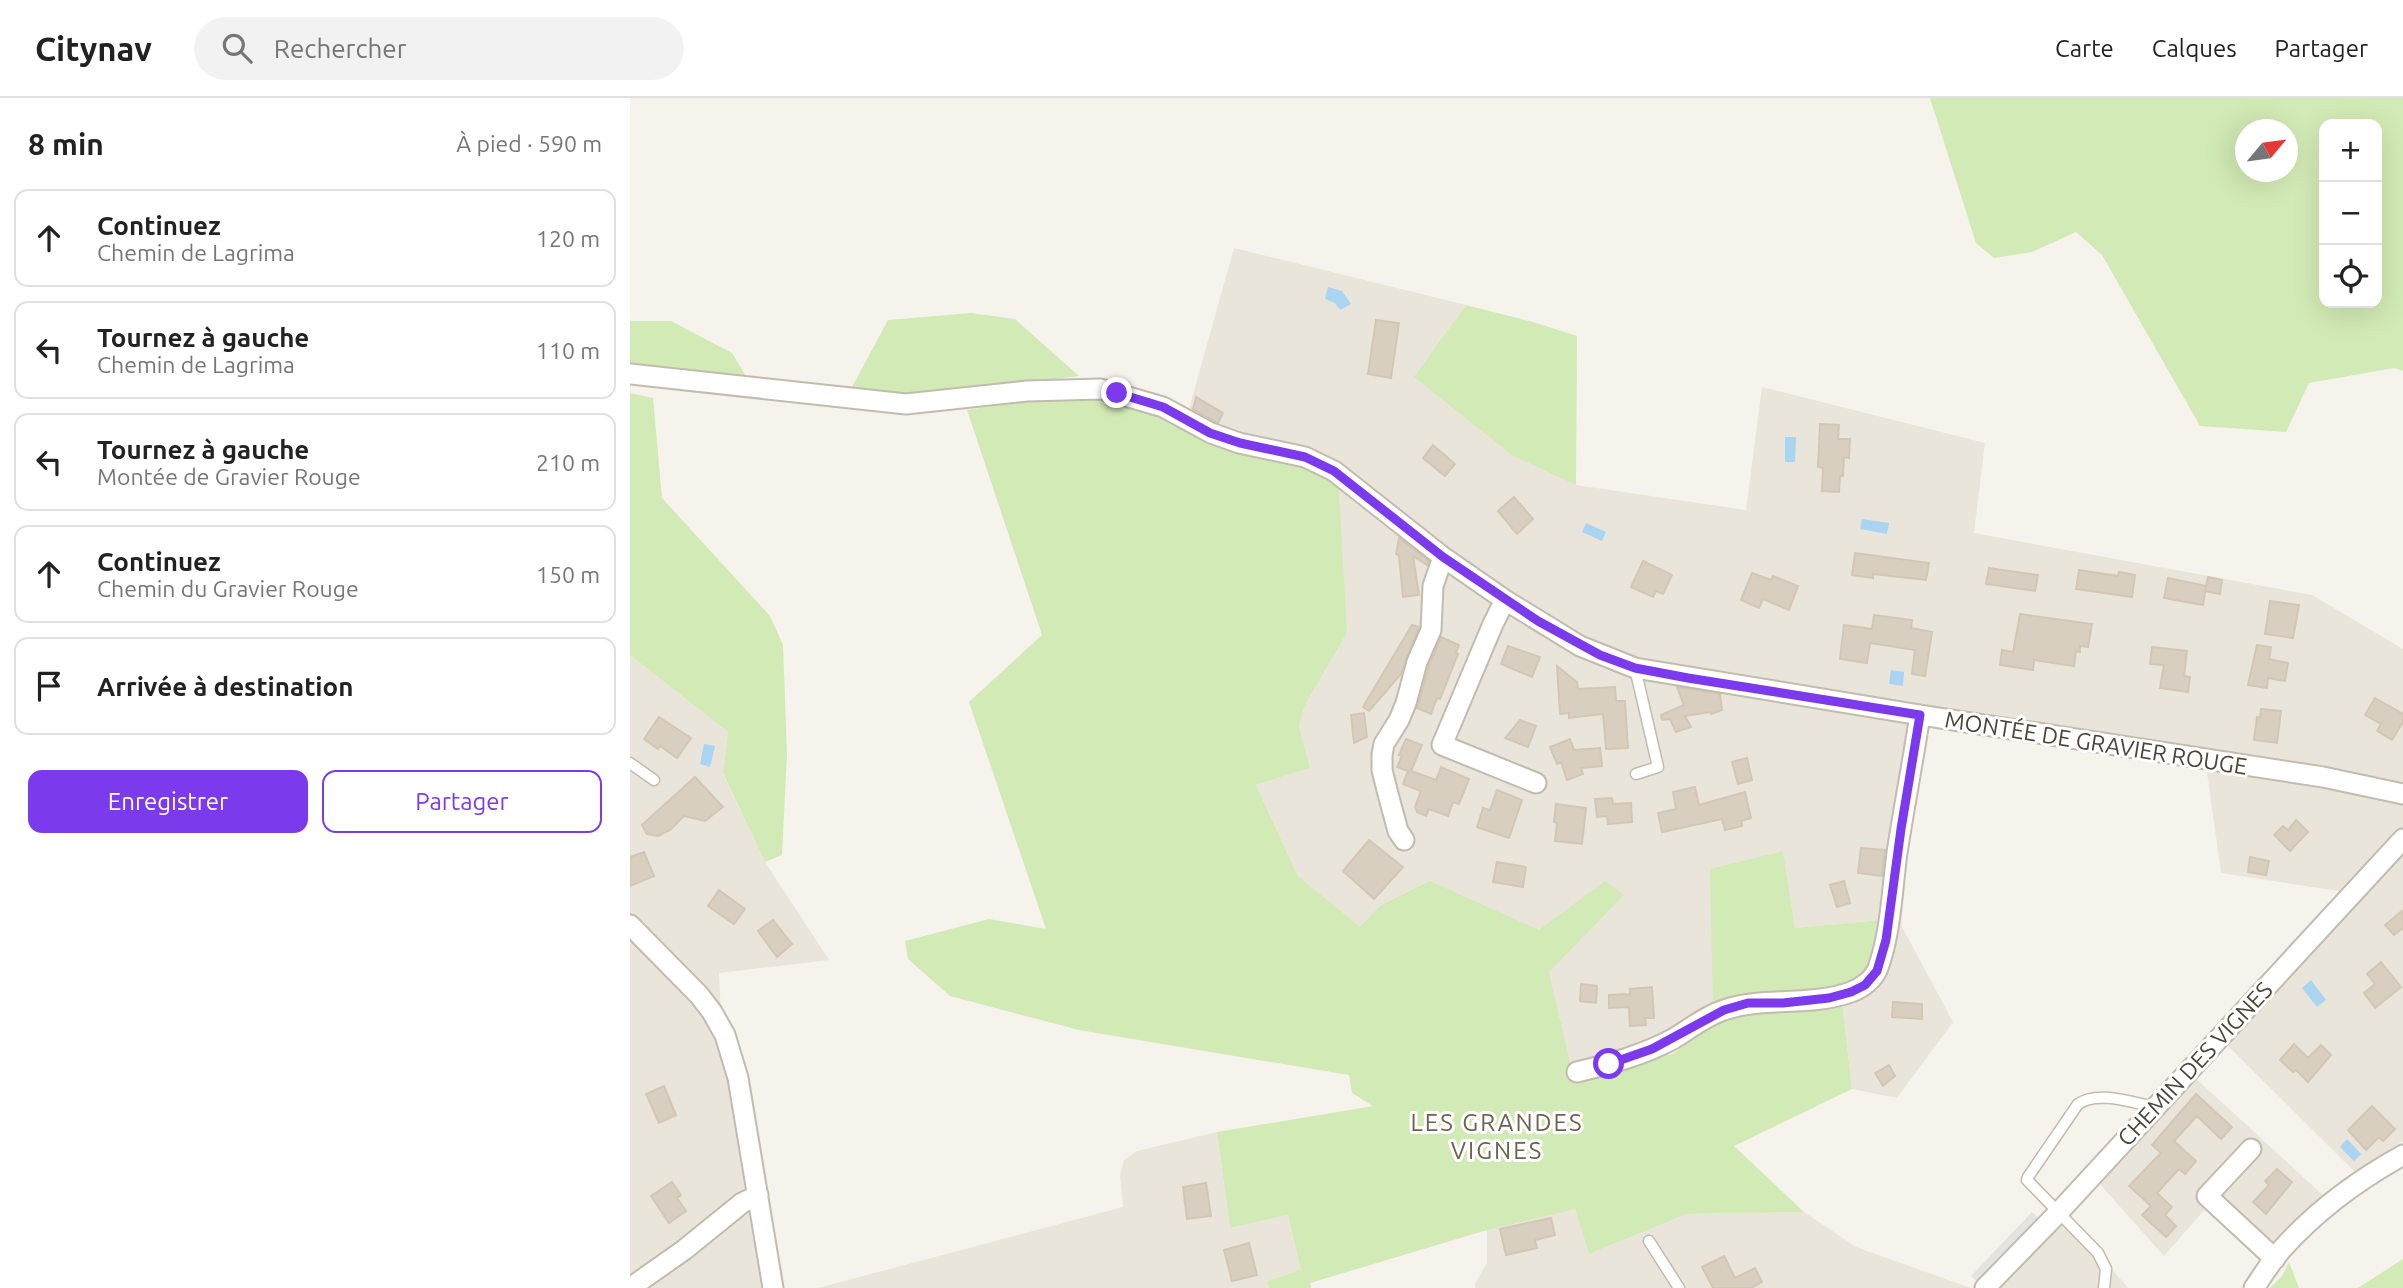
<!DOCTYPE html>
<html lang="fr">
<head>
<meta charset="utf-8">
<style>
	:root { --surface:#fff; --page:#f2f2f2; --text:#222; --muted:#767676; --line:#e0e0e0; --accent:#7c3aed }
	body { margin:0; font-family:Ubuntu,sans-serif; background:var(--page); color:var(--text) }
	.controls { position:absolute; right:21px; top:21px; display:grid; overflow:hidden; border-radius:14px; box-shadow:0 7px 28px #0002 }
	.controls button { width:63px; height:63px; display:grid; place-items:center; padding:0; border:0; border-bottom:2px solid var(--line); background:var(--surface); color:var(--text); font:35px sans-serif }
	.compass { position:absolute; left:1605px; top:21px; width:63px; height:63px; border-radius:50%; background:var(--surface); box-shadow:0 7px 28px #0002; rotate:61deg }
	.stop { position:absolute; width:21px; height:21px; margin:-16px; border:5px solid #7c3aed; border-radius:50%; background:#fff }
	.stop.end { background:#7c3aed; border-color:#fff; box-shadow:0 2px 7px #0008 }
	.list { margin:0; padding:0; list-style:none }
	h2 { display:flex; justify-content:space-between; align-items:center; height:91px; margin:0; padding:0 28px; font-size:30px }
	h2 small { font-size:23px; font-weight:400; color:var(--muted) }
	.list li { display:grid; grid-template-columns:46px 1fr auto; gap:21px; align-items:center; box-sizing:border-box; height:98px; margin:0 14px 14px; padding:0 14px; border:2px solid var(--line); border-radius:14px }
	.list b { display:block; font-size:26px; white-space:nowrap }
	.list p { margin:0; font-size:23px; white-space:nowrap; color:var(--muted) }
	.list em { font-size:23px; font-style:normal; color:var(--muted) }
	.actions { display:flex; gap:14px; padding:21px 28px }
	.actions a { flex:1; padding:16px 0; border:2px solid var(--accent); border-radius:14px; text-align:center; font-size:24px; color:var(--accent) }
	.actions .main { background:var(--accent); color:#fff }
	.icon { flex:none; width:38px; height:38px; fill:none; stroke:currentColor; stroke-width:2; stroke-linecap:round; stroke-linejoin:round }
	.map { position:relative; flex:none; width:1773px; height:1190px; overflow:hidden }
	header { display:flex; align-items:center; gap:42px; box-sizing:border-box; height:98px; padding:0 35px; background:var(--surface); border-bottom:2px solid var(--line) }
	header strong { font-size:33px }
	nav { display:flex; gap:38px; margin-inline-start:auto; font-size:24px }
	.search { width:490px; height:63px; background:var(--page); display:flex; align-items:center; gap:18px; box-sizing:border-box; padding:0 24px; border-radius:38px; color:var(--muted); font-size:26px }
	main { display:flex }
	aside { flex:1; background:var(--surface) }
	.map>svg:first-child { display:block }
	.residential { fill:#eae5da }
	.green { fill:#d2eab5; fill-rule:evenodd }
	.parking { fill:#e5e3e0 }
	.water { fill:#a9d4f2 }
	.building { fill:#d8cfc1; stroke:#d3c7b4; stroke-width:2 }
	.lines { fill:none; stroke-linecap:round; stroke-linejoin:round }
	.service-casing { stroke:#c2bbae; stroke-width:13 }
	.minor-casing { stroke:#c2bbae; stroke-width:23 }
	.service { stroke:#fff; stroke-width:10 }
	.minor { stroke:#fff; stroke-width:19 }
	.route { stroke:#7c3aed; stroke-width:9 }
	.labels { text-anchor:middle; stroke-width:6; stroke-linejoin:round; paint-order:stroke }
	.street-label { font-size:23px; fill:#4b4439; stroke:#fff }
	.neighbourhood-label { font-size:24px; letter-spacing:2px; fill:#6e6250; stroke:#fff }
</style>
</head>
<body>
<header>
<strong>Citynav</strong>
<div class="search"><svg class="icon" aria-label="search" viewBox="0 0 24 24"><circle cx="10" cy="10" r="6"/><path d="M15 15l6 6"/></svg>Rechercher</div>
<nav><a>Carte</a><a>Calques</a><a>Partager</a></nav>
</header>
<main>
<aside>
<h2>8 min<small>À pied · 590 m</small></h2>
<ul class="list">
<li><svg class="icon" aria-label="ahead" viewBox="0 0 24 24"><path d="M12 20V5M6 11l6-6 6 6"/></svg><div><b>Continuez</b><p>Chemin de Lagrima</p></div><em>120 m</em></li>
<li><svg class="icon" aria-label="left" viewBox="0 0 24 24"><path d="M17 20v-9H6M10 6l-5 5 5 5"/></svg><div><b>Tournez à gauche</b><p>Chemin de Lagrima</p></div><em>110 m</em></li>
<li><svg class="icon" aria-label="left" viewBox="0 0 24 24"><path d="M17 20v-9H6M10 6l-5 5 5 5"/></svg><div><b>Tournez à gauche</b><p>Montée de Gravier Rouge</p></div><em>210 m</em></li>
<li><svg class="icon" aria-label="ahead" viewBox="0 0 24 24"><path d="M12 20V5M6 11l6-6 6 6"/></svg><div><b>Continuez</b><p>Chemin du Gravier Rouge</p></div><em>150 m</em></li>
<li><svg class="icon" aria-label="arrive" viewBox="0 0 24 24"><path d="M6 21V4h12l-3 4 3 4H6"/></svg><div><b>Arrivée à destination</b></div></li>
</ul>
<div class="actions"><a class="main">Enregistrer</a><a>Partager</a></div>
</aside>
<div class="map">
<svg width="1773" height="1190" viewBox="0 0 1773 1190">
	<rect width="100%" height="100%" fill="#f6f3ec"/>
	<path class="residential" d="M604,150L836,207L785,279L946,387L1116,412L1132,289L1355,345L1344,435L1682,497L1773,551V1043L1725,1074L1594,944L1714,794L1591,775L1576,667L1295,623L1285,671L1271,827L1323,924L1267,1000L1222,991L1214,923L1212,904L1249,822L1165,830L1153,754L1083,909L1026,942L941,968L909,832L750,808L730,830L668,778L626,687L680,670L669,628L675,607L717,535L713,494L554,329Z
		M0,557L98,634L93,676L135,764L199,862L89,875L93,956L121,1129L135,1190H0Z
		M1562,977L1695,1099L1638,1164L1577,1109L1534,1158L1467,1083Z
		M587,1034L600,1130L658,1117L671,1172L637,1183L639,1190H188L493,1109L490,1076L494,1062L507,1053Z
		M945,1110L959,1156L1057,1116L1174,1114L1226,1149L1341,1190H845V1186L857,1165V1132Z
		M1438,1119L1498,1190H1365L1421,1130Z"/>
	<path class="green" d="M1300,0H1773V273L1764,270L1679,285L1656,334L1570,328L1472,157L1446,134L1402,154L1364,160L1346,145ZM1694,26H1747V205H1694ZM1616,32H1658V74H1616Z
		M836,207L903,224L947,238L946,387L882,357L784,279Z
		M341,215L385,221L449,278L305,295H271L222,289L258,222Z
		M0,223H41L102,255L117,280L0,267Z
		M0,295L23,300L32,400L140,518L153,547L157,656L152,757L135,764L93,675L98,634L0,557Z
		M450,298C536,312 625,349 708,378L717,535L675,607L669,628L680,670L626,687L668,778L730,829L750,808L800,783L909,832L975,783L994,797L919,874L941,968L954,980L1042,956C1055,949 1064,937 1077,929C1117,905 1167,908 1212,904L1222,991L1104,1048L1174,1114L1057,1116L959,1156L945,1111L857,1132L680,1185L681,1190H639L637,1183L671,1172L658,1117L600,1130L587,1034L743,1008L722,995L719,977L449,932L320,898L278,861L275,843L359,821L416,831L339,604L412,537L337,312L418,299Z
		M1153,753L1165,830L1250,822L1244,867L1226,887L1083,909L1080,771Z
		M1773,1161V1190H1728Z
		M1659,1164L1669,1190H1640L1652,1178Z"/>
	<path class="parking" d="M1402,1114L1411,1122L1351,1187L1341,1178Z"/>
	<path class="water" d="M698,189L712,193L721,206L710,212L705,205L695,201Z
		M1155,339H1166L1165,364H1155Z
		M1232,421L1259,425L1257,436L1230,431Z
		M956,425L976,434L972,443L952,434Z
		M1261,572L1274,574L1273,588L1259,586Z
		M74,646L85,648L80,669L70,666Z
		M1681,882L1696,902L1687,909L1672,890Z
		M1717,1041L1731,1056L1724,1063L1710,1049Z"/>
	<path class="building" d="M746,222L769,225L761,280L738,276Z
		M566,299L593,315L588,325L563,311Z
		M1190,326L1209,327L1208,341H1220L1219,360L1214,359L1213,378H1210L1209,394L1192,393L1193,370L1188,369Z
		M803,347L825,366L815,378L793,360Z
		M884,399L903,421L887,436L868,413Z
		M769,440L799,463L797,467L783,458L789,497L773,499L769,458L766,456Z
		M1225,455L1299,465L1296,482L1243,476V480L1222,477Z
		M1013,463L1042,477L1033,496L1026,493L1023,499L1001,489Z
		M1359,470L1408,477L1405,493L1356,486Z
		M1449,472L1488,478L1489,474L1505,477L1502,499L1446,491Z
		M1122,475L1141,482L1143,478L1168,488L1159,512L1133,501L1129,510L1111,502Z
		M1578,479L1592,482L1590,496L1575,493Z
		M1538,480L1576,488L1573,507L1534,500Z
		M1640,503L1669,507L1663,540L1635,536Z
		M1390,516L1462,526L1458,549L1450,548V554L1446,553L1444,568L1404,562L1403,572L1370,567L1372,552L1383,554Z
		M1244,517L1282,522L1281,530L1302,534L1295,578L1282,576L1285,552L1240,545L1237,565L1210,561L1214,527L1242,531Z
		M782,527L789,529L771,576L739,613L733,609Z
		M811,539L829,547L826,555L828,556L810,601L807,600L801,616L787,610L799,568Z
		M1627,547L1641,549L1639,561L1658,565L1655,583L1638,580L1637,590L1618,587Z
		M878,548L910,559L902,579L871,566Z
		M1522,549L1557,553L1554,578L1560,579L1558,594L1530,590L1534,567L1520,566Z
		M927,568L947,584L948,591L985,589L986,603H995L998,650L976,651L973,616L939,620V615L930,616Z
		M1047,589L1090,596L1092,612L1081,616L1080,614L1055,618L1061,629L1046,634L1040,621L1032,622L1031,617L1054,607Z
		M1745,600L1773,616V624L1762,642L1747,633L1751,626L1735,617Z
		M1631,611L1651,613L1647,645L1624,642L1627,619L1630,620Z
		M734,615L737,639L724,645L721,617Z
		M29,619L61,640L47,660L30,648L28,651L14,641Z
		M890,622L906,628L898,649L875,640Z
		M776,641L792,647L781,673L806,682L811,669L839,681L829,706L823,704L818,718L799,711L796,718L787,714L785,709L791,693L773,686L778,673L767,669L772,658L769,657Z
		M940,641L944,652L970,650L972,668L951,670L953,676L937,682L931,664L927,666L920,649Z
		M1117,660L1122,682L1108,686L1102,664Z
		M65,679L93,709L75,723L54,718L40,732L28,738L17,736L12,727Z
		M1065,689L1069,707L1115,694L1121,720L1111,723L1112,728L1095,732L1092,721L1032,734L1028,715L1046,711L1043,694Z
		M867,692L892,702L879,740L847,729L853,710L860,712Z
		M982,700L983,706L1001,705L1002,724L978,726L977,718L967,719L965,701Z
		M926,706L956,710L952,746L925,743L927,725L924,724Z
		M1666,722L1678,734L1660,753L1644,737L1653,728L1658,732Z
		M739,742L773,769L744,801L713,773Z
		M1231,750L1255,752L1252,778L1228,775Z
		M14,754L24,778L0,788V759Z
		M1620,759L1639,763L1636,777L1618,774Z
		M867,764L896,769L893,789L863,784Z
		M1214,783L1220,805L1207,809L1200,787Z
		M89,792L115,811L104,826L78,808Z
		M1773,812V830L1764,837L1755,827Z
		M143,822L162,846L147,859L128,833Z
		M1751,864L1771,889L1745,910L1734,895L1745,886L1737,876Z
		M951,886L967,888L966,905L950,903Z
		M1022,889L1024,920H1015L1016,927L1000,928L999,909L979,910V897L1000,896V891Z
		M1263,904L1292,906V921L1262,919Z
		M1664,946L1678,960L1691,947L1701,957L1678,984L1666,972L1663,974L1650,962Z
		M1259,967L1265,978L1253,988L1245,975Z
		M34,988L46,1017L29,1025L16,996Z
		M1566,996L1602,1029L1591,1041L1567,1018L1544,1043L1566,1063L1555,1076L1549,1071L1527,1095L1542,1109L1535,1117L1546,1128L1536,1139L1512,1117L1521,1108L1499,1088L1531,1055L1522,1047Z
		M1742,1008L1765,1031L1753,1043L1749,1039L1736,1052L1718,1032Z
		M1647,1071L1662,1084L1636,1116L1623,1104L1639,1087L1635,1083Z
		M42,1084L51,1097L47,1100L56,1113L39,1125L21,1098Z
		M576,1085L581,1118L557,1121L553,1089Z
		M921,1120L925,1137L905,1142L907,1150L876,1157L870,1131Z
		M619,1145L627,1177L602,1183L594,1152Z
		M1094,1158L1105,1180L1125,1170L1132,1184L1121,1190H1083L1072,1169Z"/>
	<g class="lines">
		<defs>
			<path id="service" d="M1005,570L1028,669L1006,676
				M0,665L24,682
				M1019,1143L1049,1190
				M1474,1190L1476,1171L1468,1155L1397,1082L1398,1079L1448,1006C1468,992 1503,1005 1525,1009"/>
			<path id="minor" d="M0,276L276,306L397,293L471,291L533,309L581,335L609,345L675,359L704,373L813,459L875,502L950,548L1005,570L1290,617L1693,679L1773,696
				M875,502L863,526L812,647L906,685
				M774,742L768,733L758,696L752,672V657L754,646L769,622L776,605L787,564L801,532L803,488L813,459
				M0,827L69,897L82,914L95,937L108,980L143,1190
				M947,974C980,966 1013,957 1043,941C1060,931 1075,918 1094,912C1134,898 1180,909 1221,894C1232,890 1244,881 1248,870C1261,834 1262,792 1267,755C1274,709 1283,663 1290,617
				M1621,1051L1577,1098L1645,1161
				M0,1190L54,1152L112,1105L128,1097
				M1355,1190L1428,1115L1773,741
				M1624,1190C1633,1177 1642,1162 1653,1150C1687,1112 1728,1082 1773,1057"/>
		</defs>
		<use href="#service" class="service-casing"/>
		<use href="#minor" class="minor-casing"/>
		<use href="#service" class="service"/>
		<use href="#minor" class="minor"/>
	</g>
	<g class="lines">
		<path class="route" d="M487,295L533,309L580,335L610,345L675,359L704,373L813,459L908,523L970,557L1005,570L1058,580L1290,617L1271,731L1256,842L1247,873L1235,887L1221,894L1199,900L1153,905H1118L1094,912L1022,951L979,966"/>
	</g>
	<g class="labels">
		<g class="street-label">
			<text transform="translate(1466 645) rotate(9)" y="8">MONTÉE DE GRAVIER ROUGE</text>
			<text transform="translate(1565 966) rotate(-47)" y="8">CHEMIN DES VIGNES</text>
		</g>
		<g class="neighbourhood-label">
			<text x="867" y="1033">LES GRANDES<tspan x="867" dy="28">VIGNES</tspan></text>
		</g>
	</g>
</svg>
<div class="controls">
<button>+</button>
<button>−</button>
<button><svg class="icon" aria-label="locate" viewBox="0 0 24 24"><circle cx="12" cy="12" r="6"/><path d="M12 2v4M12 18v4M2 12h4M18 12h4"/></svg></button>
</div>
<svg class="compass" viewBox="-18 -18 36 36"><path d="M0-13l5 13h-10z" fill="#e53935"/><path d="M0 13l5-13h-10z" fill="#767676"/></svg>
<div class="stop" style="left:979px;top:966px"></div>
<div class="stop end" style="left:487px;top:295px"></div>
</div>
</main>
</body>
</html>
